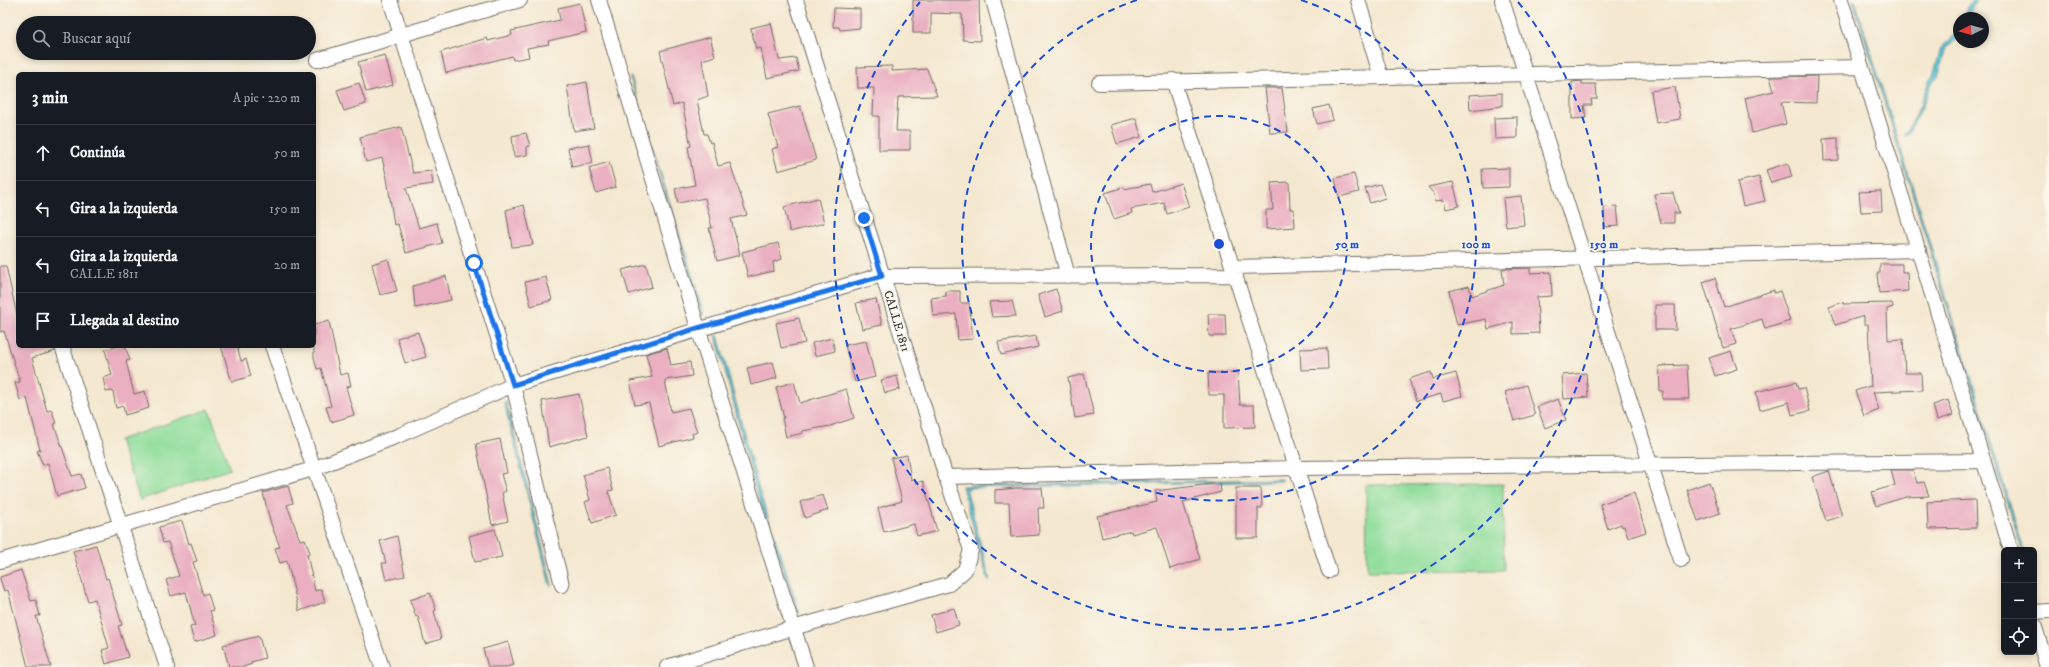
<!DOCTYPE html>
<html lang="es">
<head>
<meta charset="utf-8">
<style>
	:root { --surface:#171b24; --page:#20242c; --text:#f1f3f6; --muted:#9ea1a6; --line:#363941 }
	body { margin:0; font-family:"IM FELL DW Pica",serif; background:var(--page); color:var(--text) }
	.controls { position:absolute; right:12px; bottom:12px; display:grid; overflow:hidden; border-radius:6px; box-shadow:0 2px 6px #0003 }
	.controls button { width:36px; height:36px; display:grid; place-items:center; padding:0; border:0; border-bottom:1px solid var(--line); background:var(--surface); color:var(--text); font:20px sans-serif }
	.compass { position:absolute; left:1953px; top:12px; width:36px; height:36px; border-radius:50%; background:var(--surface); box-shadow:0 2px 6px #0003; rotate:265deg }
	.stop { position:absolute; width:12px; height:12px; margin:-9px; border:3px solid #1a73e8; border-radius:50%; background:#fff }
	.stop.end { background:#1a73e8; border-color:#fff; box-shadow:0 1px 4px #0008 }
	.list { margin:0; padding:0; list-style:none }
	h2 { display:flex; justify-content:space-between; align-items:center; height:52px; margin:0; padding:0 16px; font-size:17px }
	h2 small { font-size:13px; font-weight:400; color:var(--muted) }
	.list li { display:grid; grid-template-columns:26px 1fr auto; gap:12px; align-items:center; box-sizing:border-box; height:56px; padding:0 16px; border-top:1px solid var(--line) }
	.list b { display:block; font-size:15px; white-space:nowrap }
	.list p { margin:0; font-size:13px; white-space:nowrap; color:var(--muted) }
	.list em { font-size:13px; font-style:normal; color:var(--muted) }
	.icon { flex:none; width:22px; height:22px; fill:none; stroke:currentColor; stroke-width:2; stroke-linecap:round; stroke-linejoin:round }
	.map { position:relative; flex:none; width:2049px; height:667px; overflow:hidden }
	.search { position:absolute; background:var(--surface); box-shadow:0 2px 6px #0003; left:16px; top:16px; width:300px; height:44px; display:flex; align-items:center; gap:10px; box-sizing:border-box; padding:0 14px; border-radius:22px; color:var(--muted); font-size:15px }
	.panel { position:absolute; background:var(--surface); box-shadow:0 2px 6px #0003; left:16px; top:72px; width:300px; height:276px; border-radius:6px }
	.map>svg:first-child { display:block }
	.green { fill:#91de9c; stroke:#5e8464 }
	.water { fill:#5ec8d9; stroke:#447a82 }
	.building { fill:#eaafc1 }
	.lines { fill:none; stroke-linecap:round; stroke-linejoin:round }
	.street-casing { stroke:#716d65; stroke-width:16 }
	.street { stroke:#fff; stroke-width:14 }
	.route { stroke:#1a73e8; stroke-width:5 }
	.ring { fill:none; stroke:#1d4ed8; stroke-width:2; stroke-dasharray:7 5 }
	.labels { text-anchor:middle; stroke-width:3.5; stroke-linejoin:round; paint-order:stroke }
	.street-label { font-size:12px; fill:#2b2b2b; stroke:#fbf7ec }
	.centre { fill:#1d4ed8; stroke:#fbf7ec; stroke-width:2 }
	.ring-label { font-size:12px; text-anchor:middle; font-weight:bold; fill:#1d4ed8; stroke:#fbf7ec; stroke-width:3.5; stroke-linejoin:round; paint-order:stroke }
</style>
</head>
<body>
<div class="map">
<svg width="2049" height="667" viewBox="0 0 2049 667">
	<rect width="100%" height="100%" fill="#fbf7ec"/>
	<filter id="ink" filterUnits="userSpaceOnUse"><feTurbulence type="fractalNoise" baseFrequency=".025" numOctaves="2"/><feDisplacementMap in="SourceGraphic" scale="8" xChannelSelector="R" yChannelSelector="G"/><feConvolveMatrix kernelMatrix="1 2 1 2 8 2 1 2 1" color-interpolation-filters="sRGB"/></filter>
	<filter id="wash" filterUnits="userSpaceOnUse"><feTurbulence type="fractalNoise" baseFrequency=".012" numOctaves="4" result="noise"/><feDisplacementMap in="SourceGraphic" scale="16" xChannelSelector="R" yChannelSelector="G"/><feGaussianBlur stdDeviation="0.9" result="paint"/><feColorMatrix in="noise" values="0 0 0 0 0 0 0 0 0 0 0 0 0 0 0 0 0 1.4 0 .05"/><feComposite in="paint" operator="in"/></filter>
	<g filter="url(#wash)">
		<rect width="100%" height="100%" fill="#f4e8d0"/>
		<path class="green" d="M209,409L230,469L140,500L119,440Z
			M1503,484L1504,570L1367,571L1366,485Z"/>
		<path class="water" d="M1853,0H1855L2024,550H2022Z
			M1973,0H1977L1966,18H1961Z
			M1959,31C1959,40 1952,42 1946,47L1938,76L1933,81L1918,116L1906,136L1904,135L1916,115L1929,81L1934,73L1941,48Z
			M630,77H631L704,314L702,315Z
			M718,335L759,490L800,613L798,614L756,490L716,336Z
			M506,401L552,585H550L504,402Z
			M1282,479V481L966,488L990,580H988L962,486Z"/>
		<g id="blocks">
			<path class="building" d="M913,0H979L980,41L963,40L962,14L931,13V33H913Z
				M580,3L586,32L548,41L549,44L527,48L529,57L513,60L512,56L446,73L441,52L487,38L488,41L512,35L511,31L560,20L558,8Z
				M834,8L860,9V28L840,30L839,27H833Z
				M771,23L779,60L796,58L799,71L767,78L761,48L756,49L751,28Z
				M710,37L715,56L702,60L708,96L697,100L704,134H707L710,143L712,142L718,166L730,163L747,215L731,219L740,255L717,261L709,228H712L705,198L678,203L675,189L695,185L688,147L691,146L682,103L673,106L660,51Z
				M385,55L393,85L366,92L358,62Z
				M892,66V71L927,69L937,96L898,97L896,131H910V150H879V116H873L874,88H858L857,67Z
				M1817,76L1816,103L1781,102L1786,124L1752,133L1745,98L1774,91L1770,77Z
				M1582,81V84H1596L1597,99H1591L1592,105H1584L1586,118L1572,119V82Z
				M587,82L594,128L574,131L567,86Z
				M359,83L366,104L344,111L337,90Z
				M1675,87L1680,119L1656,123L1651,91Z
				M1265,88H1282L1288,132L1270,133Z
				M1502,93V106L1470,110L1469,95Z
				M1329,105L1333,120L1317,124L1313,109Z
				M800,106L816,160L778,171L772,149L778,147L768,114Z
				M1517,117V138L1495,139L1494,118Z
				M1136,118L1141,137L1117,144L1111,125Z
				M401,127L413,173L431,171L433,184L406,188L419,228L437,223L442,243L406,253L398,224L394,225L387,178L382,158L366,162L360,137Z
				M526,133L530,146L527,147V155L514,157L512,136Z
				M1838,138V160L1824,161L1823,139Z
				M589,144L593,163L572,167L568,148Z
				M609,162L616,187L596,193L589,168Z
				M1788,163L1792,177L1771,183L1766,170Z
				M1509,168V187L1483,188L1482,169Z
				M1354,174L1359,192L1339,197L1335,178Z
				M1759,177L1765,201L1743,206L1737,182Z
				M1289,182L1290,209H1294L1295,227L1266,229V210H1273L1271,183Z
				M1453,182L1459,206L1446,209L1444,200L1435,201L1434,194L1428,187Z
				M1181,183L1189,207L1167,214L1164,203L1131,209L1132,213L1114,219L1105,193L1124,187V189L1150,184L1152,192Z
				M1380,184L1385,198L1370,203L1365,188Z
				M1881,191L1882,211L1861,212L1859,192Z
				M1673,193L1679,213H1674V223H1661L1654,194Z
				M1521,196L1524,225L1506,227L1503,198Z
				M818,198L824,223L790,232L784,207Z
				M524,205L533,245L512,247L506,210Z
				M1617,206L1619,226L1605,227L1604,207Z
				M778,243L782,259L773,262L774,271L748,277L742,252Z
				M388,259L397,291L380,295L372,264Z
				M646,264L652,287L629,294L622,270Z
				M1880,264H1902V272H1907L1908,291L1879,293L1877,273H1880Z
				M0,266H6L18,320V346H54L55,351L32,358L47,411L52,410L56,424H54L72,476L81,474L85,488L57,496L48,463L43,465L37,451L40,450L27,398L20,400L15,383L20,382L4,331L0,332Z
				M1530,268V273L1551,272L1552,296L1537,297L1539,333L1513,334V322L1488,329L1486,319L1457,325L1449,291L1469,286L1472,296L1504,285L1502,269Z
				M446,276L451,300L415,308L413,286Z
				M546,277L552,300L531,306L525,282Z
				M1715,278L1724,307L1774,290V293L1780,291L1790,321L1765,329L1762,319L1731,329L1736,344L1723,348L1703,282Z
				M1056,289L1063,311L1045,317L1038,295Z
				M946,291H960V303H969L973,339L958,340L956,314L933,316L931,298L946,296Z
				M876,299L882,325L862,329L856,303Z
				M1012,301L1016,316L992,317L989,302Z
				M1843,302V304L1892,303L1893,307L1887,309L1888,340L1903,339L1905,373H1921L1922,390L1873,392L1879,410L1864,416L1855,391L1870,386L1871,387L1868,324H1864V316L1835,325L1829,307Z
				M1655,305H1675L1676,330H1655Z
				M1208,314H1225L1226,336H1209Z
				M799,318L805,343L781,348L776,323Z
				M329,321L340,375L348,373L351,386L346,387L354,415L331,422L326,407L331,406L321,368L317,369L314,357V325Z
				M418,332L426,357L405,363L397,338Z
				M1036,336L1038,347L1001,355L998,342Z
				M832,338L835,351L815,356L812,343Z
				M866,341L875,377L855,382L845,345Z
				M119,346H125L130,360L126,361L134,394L145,391L149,408L125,415L123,406L116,408L113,391L106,392L103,378L112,375L105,350Z
				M221,346H237L241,361L246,359L251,376L232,382Z
				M667,348L671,365L690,362L692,376L665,380L671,412L689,408L697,432L692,434L693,437L659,446L649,403L635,405L630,381L652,377L646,354Z
				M1327,348L1328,369L1301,370L1300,349Z
				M1731,351L1737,369L1715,376L1709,358Z
				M773,362L777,378L751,385L747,368Z
				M1687,365L1689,399H1662L1663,391H1660L1659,366Z
				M1238,372L1240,405H1254L1255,427L1224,428V395H1209L1208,373Z
				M1431,372L1433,379L1456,373L1462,396L1443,401L1441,394L1416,401L1409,379Z
				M1586,373L1588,397L1564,399L1562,375Z
				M1084,374L1094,415L1075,418L1068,378Z
				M897,376L900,389L885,393L881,380Z
				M794,382L800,403L846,389L854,418L830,426L802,431L803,433L786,437L782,418H784L776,387Z
				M1796,382L1798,389L1804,388L1810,411L1792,415L1789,402L1760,410L1756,392Z
				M1526,385L1535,415L1514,421L1505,392Z
				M579,394L588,436L549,447L542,401Z
				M1558,399L1566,420L1545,428L1537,407Z
				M1948,400L1953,415L1937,420L1933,405Z
				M500,439L507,473L501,474L506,491L502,493L508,521L492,525L476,444Z
				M907,455L911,480L915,479L916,483L923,481L937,531L917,536L914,524L884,532L878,508L902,501L891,458Z
				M607,468L613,490L608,491L616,515L592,523L585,502L590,500L583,475Z
				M1891,470H1913L1917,483L1924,482L1929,496L1906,497L1876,506L1872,492L1895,485Z
				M1829,471L1842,516L1826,521L1812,477Z
				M1709,482L1720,513L1698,521L1687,490Z
				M1220,483L1221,492L1183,502L1200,559L1170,569L1157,527L1132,534L1131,531L1102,538L1097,516L1157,502L1155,491Z
				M288,486L293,503L287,505L300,540L305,539L310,553L307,554L315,591L321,589L325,602L299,611L287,561L280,563L275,548L280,547L271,524L263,493Z
				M1016,488H1042L1044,508H1038L1039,535L1011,537L1009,503H995V490Z
				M1236,488H1261L1262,508H1258V538H1236Z
				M1634,493L1646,532L1628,538L1624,526L1622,527L1621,524L1608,529L1600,504Z
				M823,495L828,510L805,518L800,502Z
				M1975,500L1976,528L1928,529L1927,502Z
				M182,521L189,544L191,543L197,561L193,562L203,595L208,593L213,610L210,611L217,635L194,642L190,627L195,626L186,592L171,596L166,580L179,576L168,542L163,543L159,527Z
				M495,529L502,557L475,562L469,536Z
				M397,536L405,576L386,580L382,563H386L380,541Z
				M96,545L106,579L108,578L117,608L122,625L118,626L128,657L106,664L102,650L109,648L95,599L88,601L73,551Z
				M21,570L31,601L36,600L40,616H36L51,667H28L8,590L4,591L0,579V577Z
				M430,593L436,610L434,611L441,639L425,644L418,616L416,617L410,600Z
				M954,608L959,625L936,632L931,615Z
				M259,636L265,658L251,662L252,664L243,667H229L223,645Z
				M508,642L514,665L505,667H488L483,649Z"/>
		</g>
	</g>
	<g filter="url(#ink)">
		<use href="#blocks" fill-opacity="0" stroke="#716d65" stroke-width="1"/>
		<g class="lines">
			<defs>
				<path id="street" d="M390,0L513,385L562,585
					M599,0L698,328L806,667
					M993,0L1068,276
					M1358,0L1381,77
					M1502,0L1681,560
					M1841,0L2011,550
					M317,60L520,0
					M1173,80L1329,571
					M1099,83L1862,67
					M1233,267L1919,250
					M62,346L167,667
					M272,346L382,667
					M946,477L1297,468L1984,461
					M0,561L313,469L400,435L513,385L878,276L1236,275
					M2034,612L2049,611
					M2034,624L2047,667
					M667,667L793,628L949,584L965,570L971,550L946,477L796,0"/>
			</defs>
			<use href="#street" class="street-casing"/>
			<use href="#street" class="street"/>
		</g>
	</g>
	<g class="lines" filter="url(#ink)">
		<path class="route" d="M474,263L513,385L698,328L882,276L864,218"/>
	</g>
	<g class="ring">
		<circle cx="1219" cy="244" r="128"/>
		<path d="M1301 0A257 257 0 1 1 1137 0"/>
		<path d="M1518 2A385 385 0 1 1 920 2"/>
	</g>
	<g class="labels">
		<g class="street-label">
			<text transform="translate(897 321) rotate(73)" y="4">CALLE 1811</text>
		</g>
	</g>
	<circle cx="1219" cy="244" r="6" class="centre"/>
	<g class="ring-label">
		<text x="1347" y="248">50 m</text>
		<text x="1476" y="248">100 m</text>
		<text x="1604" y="248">150 m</text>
	</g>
</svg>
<div class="controls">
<button>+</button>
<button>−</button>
<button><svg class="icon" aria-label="locate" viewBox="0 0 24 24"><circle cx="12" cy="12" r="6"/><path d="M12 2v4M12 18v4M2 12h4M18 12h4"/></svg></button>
</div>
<svg class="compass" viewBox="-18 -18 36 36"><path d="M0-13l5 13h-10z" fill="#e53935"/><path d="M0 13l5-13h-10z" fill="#9ea1a6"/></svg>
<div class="stop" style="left:474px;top:263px"></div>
<div class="stop end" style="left:864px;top:218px"></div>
<div class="search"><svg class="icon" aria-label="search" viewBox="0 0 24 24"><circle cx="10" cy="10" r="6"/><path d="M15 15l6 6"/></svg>Buscar aquí</div>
<section class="panel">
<h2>3 min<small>A pie · 220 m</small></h2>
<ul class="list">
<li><svg class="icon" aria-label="ahead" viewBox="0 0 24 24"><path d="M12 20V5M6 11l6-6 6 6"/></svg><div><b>Continúa</b></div><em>50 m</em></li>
<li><svg class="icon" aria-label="left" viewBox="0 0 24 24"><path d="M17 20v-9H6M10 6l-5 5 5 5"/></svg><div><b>Gira a la izquierda</b></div><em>150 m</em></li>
<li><svg class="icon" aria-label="left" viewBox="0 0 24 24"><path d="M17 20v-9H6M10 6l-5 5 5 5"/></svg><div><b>Gira a la izquierda</b><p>CALLE 1811</p></div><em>20 m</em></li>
<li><svg class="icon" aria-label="arrive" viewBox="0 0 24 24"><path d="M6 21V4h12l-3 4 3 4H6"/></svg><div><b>Llegada al destino</b></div></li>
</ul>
</section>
</div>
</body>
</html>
